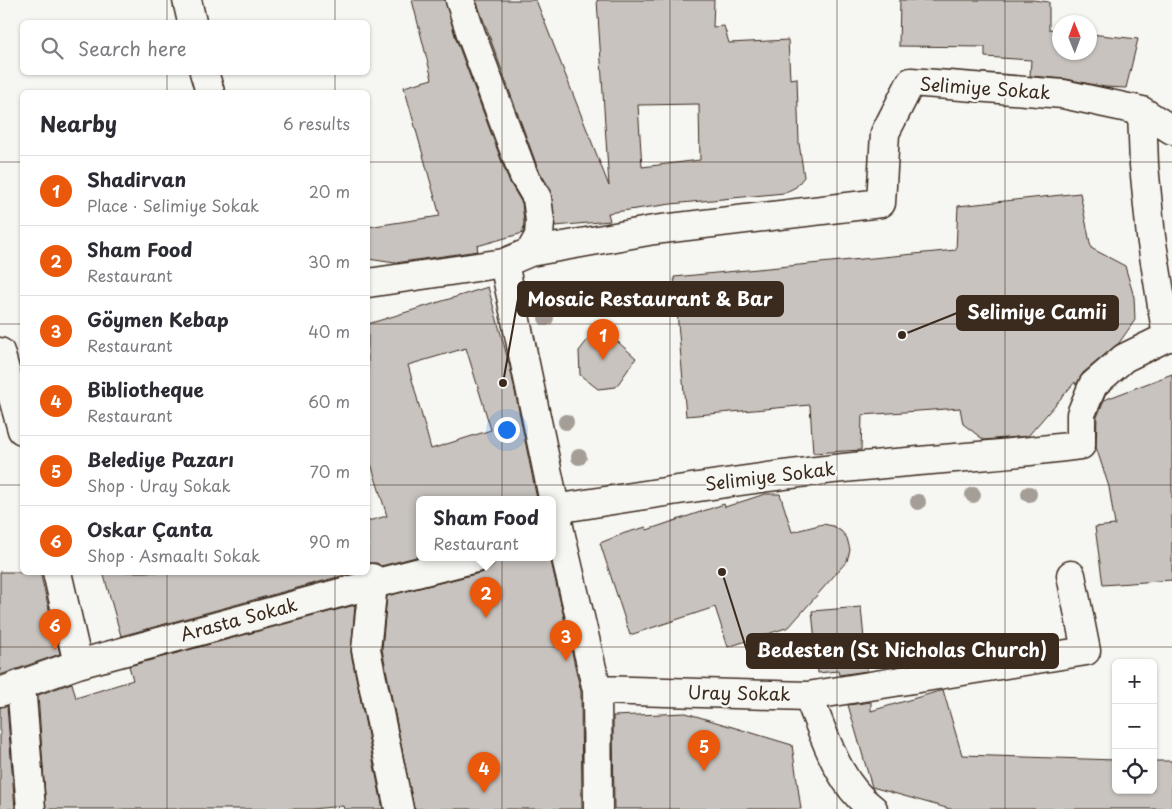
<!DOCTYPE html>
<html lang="en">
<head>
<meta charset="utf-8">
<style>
	:root { --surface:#fff; --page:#f7f7f7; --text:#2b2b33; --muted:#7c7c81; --line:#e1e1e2; --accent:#ea580c }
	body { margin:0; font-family:"Playpen Sans",sans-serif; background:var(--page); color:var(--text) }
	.controls { position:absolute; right:15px; bottom:15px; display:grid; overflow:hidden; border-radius:8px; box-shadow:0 1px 4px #0004 }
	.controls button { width:45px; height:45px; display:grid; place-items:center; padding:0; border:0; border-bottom:1px solid var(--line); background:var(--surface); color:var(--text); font:25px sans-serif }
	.compass { position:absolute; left:1052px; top:15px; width:45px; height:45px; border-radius:50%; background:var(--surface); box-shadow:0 1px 4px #0004; rotate:359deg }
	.you { position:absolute; left:506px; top:429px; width:18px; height:18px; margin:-12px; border:4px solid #fff; border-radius:50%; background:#1a73e8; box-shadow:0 0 0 8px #1a73e833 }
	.badge { display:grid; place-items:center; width:32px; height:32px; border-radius:50%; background:var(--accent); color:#fff; font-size:16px; font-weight:700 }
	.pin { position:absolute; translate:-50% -41px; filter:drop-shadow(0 1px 2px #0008) }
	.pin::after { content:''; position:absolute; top:26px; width:18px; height:15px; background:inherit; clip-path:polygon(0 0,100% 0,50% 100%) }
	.popup { position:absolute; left:416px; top:496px; width:140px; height:65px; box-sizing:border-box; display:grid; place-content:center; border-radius:8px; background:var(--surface); filter:drop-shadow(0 1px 4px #0005); font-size:16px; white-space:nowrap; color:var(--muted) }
	.popup b { font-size:19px; color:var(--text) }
	.popup::after { content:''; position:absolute; left:50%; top:100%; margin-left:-10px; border:10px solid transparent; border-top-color:var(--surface) }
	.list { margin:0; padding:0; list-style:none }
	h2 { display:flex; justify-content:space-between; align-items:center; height:65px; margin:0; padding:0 20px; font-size:21px }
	h2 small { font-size:16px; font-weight:400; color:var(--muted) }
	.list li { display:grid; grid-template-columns:32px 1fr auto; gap:15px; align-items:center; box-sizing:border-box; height:70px; padding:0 20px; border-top:1px solid var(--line) }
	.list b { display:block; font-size:19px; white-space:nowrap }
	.list p { margin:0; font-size:16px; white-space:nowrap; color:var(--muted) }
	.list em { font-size:16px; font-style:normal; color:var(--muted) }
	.icon { flex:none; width:28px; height:28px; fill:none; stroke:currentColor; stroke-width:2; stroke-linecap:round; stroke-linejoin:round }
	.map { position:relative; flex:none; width:1172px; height:809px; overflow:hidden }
	.search { position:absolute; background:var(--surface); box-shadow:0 1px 4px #0004; left:20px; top:20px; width:350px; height:55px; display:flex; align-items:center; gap:12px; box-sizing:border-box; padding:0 18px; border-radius:8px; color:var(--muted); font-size:19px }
	.panel { position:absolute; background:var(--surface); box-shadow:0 1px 4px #0004; left:20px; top:90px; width:350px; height:485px; border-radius:8px }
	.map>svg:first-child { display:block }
	.building { fill:#c8c3be; stroke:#3b2a1e; fill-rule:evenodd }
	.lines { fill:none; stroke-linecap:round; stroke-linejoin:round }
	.minor-casing { stroke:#3b2a1e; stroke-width:31 }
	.minor { stroke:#f6f6f2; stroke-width:28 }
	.tree { fill:#a59e96 }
	.grid { fill:none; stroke:#3b2a1e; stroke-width:1; stroke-opacity:0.55 }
	.labels { text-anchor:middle; stroke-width:5; stroke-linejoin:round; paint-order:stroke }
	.street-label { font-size:18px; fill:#3b2a1e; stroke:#f6f6f2 }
	.leader { fill:none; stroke:#3b2a1e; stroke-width:2 }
	.callout-dot { fill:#3b2a1e; stroke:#f6f6f2; stroke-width:2 }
	.callout { fill:#3b2a1e; stroke:#3b2a1e; stroke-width:2 }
	.callout-label { font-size:19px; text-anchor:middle; font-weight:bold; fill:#fff }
</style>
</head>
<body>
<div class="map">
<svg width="1172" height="809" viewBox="0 0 1172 809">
	<rect width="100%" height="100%" fill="#f6f6f2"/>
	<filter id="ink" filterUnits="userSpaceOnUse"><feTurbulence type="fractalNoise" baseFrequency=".02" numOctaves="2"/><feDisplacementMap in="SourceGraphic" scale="10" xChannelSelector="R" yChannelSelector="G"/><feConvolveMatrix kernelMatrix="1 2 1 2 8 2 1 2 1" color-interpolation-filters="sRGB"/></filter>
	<g filter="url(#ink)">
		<path class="building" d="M412,0H445L456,39L509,181L522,203L524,222L523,233L477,246L478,251L395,263L368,259V227L440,216L404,87L432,79Z
			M476,0H536L609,186L597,0H714L713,27L724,26L729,43L788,40L790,79L797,78L799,143L804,177L796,187L784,193L671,204L608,213L610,221L555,226L551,190L538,169ZM699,104L700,160L642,167L638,105Z
			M900,0H1033L1049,2V29L1060,31V52H1090V34L1138,39L1126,88L1105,87L1066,79L1030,76L1031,60L985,57V47L899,46Z
			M1080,193L1091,248L1125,266L1134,297L1135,320L1119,343L1083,373L1076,385L1075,382L1028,436L984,440L963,424L960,408L862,415L861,450L813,453L810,405L686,416L674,277L956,250L958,206Z
			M488,287L510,367L537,499H420V556L381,566L377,563H368V521L387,516L368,454V324ZM466,348L491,430L431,449L408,365Z
			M610,335L636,358L616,387L598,389L580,375L579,351L589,338Z
			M1172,374V580L1103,585L1095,527L1115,525L1109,487L1096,447L1097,417L1104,400Z
			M765,494H780L792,532L823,524L833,526L841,531L847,538L850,550L847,561L789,627L728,647L715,607L630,635L600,543L625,533L646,527L647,530L724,504L725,507Z
			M495,557H550L581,692L582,809H414L382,649L387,596L484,572L491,568L495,562Z
			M0,572H40L60,654L0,675Z
			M103,572H356L121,636Z
			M355,605L351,653L383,809H344L343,806L312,809H46L38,695L72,683L76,698L133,680L129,666Z
			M861,607L867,671L839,675L838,671L818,673L812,611Z
			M943,690L962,755L1116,760V790H1153V761H1172V809H950L872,787L848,705L871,702V711Z
			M7,706L15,809H0V707Z
			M686,713L792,745L801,809H614L613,716Z"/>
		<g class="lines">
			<defs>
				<path id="minor" d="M187,0L192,22
					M204,72L210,92
					M1142,111L1144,165L1151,237L1167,337
					M530,252L654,230L881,203L885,133L911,82L1063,94L1142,111L1172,130
					M504,263L561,536L597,690L598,809
					M368,283L504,263L530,252L539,236L540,221L537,198L524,176L471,34L460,0
					M0,352L22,430
					M555,509C645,495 734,480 825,470C910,460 995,457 1081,445V414L1093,385L1124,358L1167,337H1172
					M57,572L78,664
					M372,578L373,584L366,650L399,809
					M21,684L31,809
					M597,690L808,696L1086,651L1071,575
					M0,692L78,664L373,584L480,557
					M808,696C825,735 837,783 873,809"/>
			</defs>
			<use href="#minor" class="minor-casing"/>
			<use href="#minor" class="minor"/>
		</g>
		<g class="tree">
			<circle cx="546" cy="318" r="8"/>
			<circle cx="566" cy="422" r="8"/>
			<circle cx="579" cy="457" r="8"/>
			<circle cx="1029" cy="494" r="8"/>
			<circle cx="973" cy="495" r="8"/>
			<circle cx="918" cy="502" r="8"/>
		</g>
	</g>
	<path class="grid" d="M167,0V22M335,0V22M502,0V809M670,0V809M837,0V809M1005,0V809M167,72V92M335,72V92M0,162H22M368,162H1172M0,324H22M368,324H1172M0,485H22M368,485H1172M167,572V809M335,572V809M0,647H1172"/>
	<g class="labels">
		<g class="street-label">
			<text transform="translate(985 89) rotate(4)" y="6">Selimiye Sokak</text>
			<text transform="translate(770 477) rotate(-7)" y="6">Selimiye Sokak</text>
			<text transform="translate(239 620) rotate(-15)" y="6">Arasta Sokak</text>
			<text transform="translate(739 694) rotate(1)" y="6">Uray Sokak</text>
		</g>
	</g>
	<path class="leader" d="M503 383L518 299M902 335L957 313M722 572L747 651"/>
	<g class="callout-dot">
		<circle cx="503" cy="383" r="5"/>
		<circle cx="902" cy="335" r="5"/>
		<circle cx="722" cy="572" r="5"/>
	</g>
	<g class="callout">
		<rect x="518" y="282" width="265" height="34" rx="5"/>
		<rect x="957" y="296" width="161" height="34" rx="5"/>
		<rect x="747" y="634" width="311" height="34" rx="5"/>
	</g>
	<g class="callout-label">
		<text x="650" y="306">Mosaic Restaurant &amp; Bar</text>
		<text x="1037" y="319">Selimiye Camii</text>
		<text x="902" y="657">Bedesten (St Nicholas Church)</text>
	</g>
</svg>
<div class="controls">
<button>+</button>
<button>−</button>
<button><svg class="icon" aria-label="locate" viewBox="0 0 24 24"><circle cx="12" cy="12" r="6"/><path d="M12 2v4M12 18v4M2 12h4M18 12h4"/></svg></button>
</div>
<svg class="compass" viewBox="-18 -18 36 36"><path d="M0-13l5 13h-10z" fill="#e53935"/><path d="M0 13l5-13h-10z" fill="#7c7c81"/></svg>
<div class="you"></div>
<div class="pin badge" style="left:603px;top:360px">1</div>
<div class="pin badge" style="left:486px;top:618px">2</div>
<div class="popup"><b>Sham Food</b>Restaurant</div>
<div class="pin badge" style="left:566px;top:661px">3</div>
<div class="pin badge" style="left:484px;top:793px">4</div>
<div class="pin badge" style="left:704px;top:771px">5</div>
<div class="pin badge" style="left:55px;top:650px">6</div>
<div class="search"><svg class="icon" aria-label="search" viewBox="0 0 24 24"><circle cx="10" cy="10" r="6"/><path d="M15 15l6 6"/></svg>Search here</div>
<section class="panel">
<h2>Nearby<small>6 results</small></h2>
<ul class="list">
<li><span class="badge">1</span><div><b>Shadirvan</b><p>Place · Selimiye Sokak</p></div><em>20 m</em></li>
<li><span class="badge">2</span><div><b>Sham Food</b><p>Restaurant</p></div><em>30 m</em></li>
<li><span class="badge">3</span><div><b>Göymen Kebap</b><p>Restaurant</p></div><em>40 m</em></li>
<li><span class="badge">4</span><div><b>Bibliotheque</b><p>Restaurant</p></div><em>60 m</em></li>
<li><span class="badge">5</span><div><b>Belediye Pazarı</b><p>Shop · Uray Sokak</p></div><em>70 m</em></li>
<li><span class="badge">6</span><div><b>Oskar Çanta</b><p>Shop · Asmaaltı Sokak</p></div><em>90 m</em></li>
</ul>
</section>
</div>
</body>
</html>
